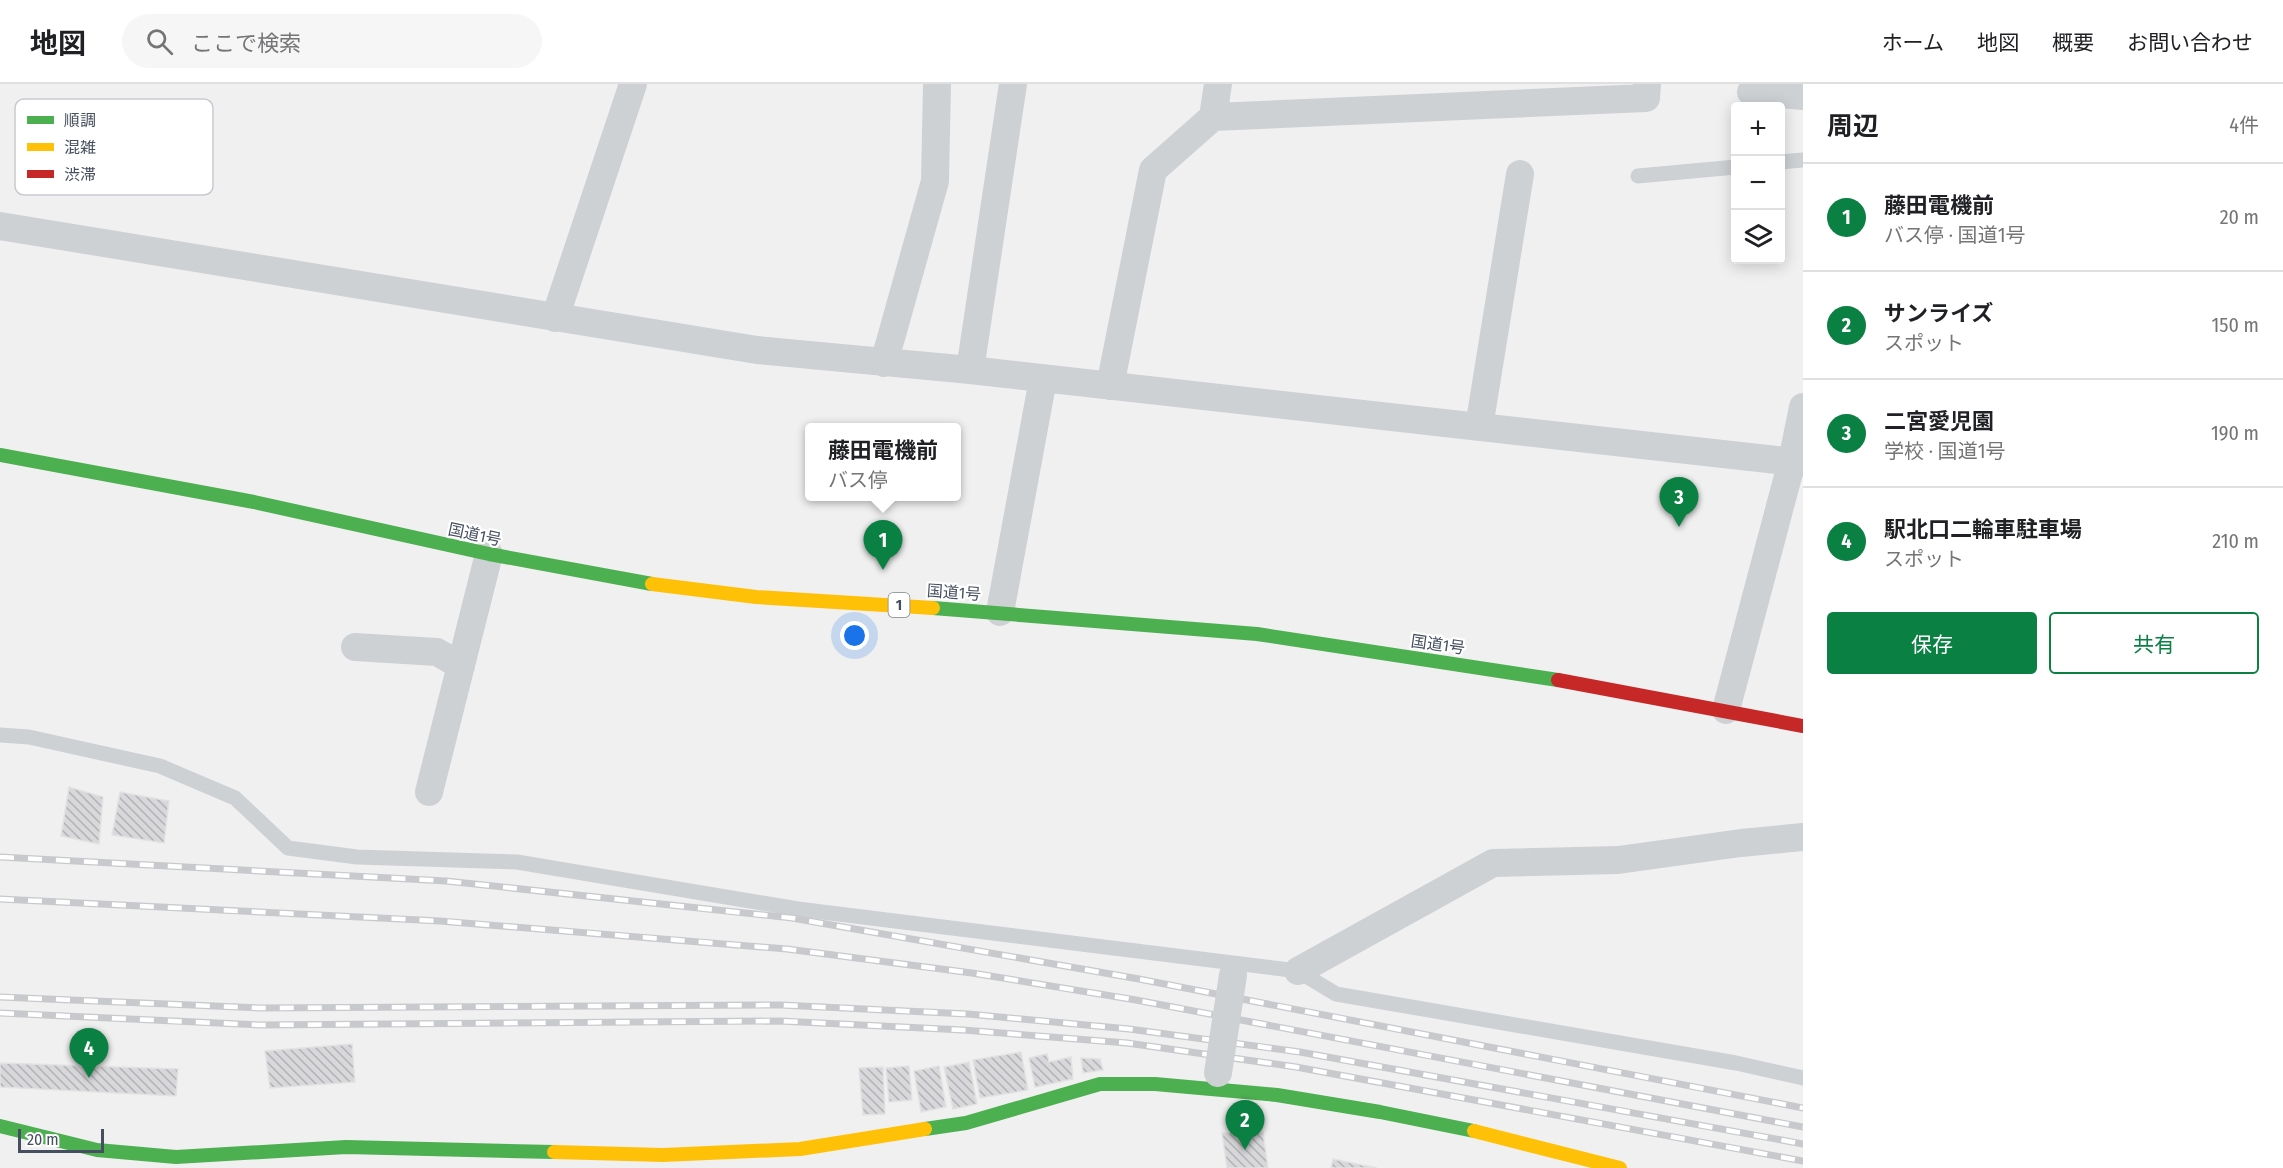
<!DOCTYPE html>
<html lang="ja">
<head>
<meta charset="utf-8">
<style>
	:root { --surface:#fff; --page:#f6f6f6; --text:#202124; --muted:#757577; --line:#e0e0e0; --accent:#0b8043 }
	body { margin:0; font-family:"Fira Sans Condensed","Noto Sans JP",sans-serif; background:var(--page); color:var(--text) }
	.controls { position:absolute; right:18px; top:18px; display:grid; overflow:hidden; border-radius:6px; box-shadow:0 3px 15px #0003 }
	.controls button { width:54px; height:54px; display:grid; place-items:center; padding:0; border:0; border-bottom:2px solid var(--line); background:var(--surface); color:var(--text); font:30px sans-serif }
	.scale { position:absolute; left:18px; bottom:15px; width:86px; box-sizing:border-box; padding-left:6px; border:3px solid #454f5f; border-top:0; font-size:16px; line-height:21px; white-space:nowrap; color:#454f5f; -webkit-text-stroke:4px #fff; paint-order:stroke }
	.you { position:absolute; left:855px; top:552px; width:21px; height:21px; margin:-15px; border:4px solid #fff; border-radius:50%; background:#1a73e8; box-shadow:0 0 0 9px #1a73e833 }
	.badge { display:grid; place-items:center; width:39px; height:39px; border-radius:50%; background:var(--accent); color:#fff; font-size:20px; font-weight:700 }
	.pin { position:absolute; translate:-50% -50px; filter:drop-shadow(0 2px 3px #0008) }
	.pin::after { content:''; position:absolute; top:32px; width:21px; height:18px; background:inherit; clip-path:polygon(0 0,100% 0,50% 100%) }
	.popup { position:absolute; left:805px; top:339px; width:156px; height:78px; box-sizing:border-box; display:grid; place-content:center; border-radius:6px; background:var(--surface); filter:drop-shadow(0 2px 4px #0005); font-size:20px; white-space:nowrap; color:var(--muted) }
	.popup b { font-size:22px; color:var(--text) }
	.popup::after { content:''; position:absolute; left:50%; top:100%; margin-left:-12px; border:12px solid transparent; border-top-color:var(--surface) }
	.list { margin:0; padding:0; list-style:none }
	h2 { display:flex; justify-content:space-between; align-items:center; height:78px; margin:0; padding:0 24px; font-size:26px }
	h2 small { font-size:20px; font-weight:400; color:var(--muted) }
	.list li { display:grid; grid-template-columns:39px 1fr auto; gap:18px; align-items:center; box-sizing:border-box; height:108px; padding:0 24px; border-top:2px solid var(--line) }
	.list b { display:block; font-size:22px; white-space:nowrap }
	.list p { margin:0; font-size:20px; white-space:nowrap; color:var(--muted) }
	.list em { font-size:20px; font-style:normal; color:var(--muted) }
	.actions { display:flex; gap:12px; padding:18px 24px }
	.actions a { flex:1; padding:14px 0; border:2px solid var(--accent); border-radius:6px; text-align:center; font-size:21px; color:var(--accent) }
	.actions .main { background:var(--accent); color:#fff }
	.icon { flex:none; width:33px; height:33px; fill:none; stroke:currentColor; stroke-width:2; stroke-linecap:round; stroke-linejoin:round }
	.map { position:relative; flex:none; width:1803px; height:1084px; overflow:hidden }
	header { display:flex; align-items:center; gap:36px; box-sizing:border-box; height:84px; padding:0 30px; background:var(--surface); border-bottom:2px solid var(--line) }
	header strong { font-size:28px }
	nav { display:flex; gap:33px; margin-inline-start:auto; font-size:21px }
	.search { width:420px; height:54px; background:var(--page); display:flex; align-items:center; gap:15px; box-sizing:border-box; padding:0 21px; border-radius:33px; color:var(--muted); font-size:22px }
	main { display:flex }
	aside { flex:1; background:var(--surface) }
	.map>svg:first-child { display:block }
	.building { fill:url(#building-back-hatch); stroke:#e2e2e3; stroke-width:1.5 }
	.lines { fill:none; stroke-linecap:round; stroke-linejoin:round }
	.lane { stroke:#ced1d4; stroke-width:15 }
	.street { stroke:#ced1d4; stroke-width:28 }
	.fast { stroke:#4caf50; stroke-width:14 }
	.slow { stroke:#ffc107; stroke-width:14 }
	.jam { stroke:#c62828; stroke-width:14 }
	.rail-casing { stroke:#c7c9cc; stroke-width:7 }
	.rail { stroke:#fff; stroke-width:4.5; stroke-dasharray:14; stroke-linecap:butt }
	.street-bridge { stroke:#ced1d4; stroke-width:28 }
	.labels { text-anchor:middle; stroke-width:4.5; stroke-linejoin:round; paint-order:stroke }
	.shield { fill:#fff; stroke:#7d848f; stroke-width:1.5 }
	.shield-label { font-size:15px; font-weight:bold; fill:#454f5f }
	.street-label { font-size:16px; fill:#454f5f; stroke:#fff }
	.key { fill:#fff; stroke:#c7cacf; stroke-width:1.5 }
	.key-label { font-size:16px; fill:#454f5f }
</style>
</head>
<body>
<header>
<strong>地図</strong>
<div class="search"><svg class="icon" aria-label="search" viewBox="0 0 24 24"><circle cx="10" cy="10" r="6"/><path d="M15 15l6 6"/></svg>ここで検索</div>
<nav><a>ホーム</a><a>地図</a><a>概要</a><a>お問い合わせ</a></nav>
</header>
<main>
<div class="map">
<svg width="1803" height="1084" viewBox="0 0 1803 1084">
	<defs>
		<pattern id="building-back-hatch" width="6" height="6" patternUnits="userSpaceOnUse" patternTransform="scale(1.5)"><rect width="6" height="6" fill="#d8d8db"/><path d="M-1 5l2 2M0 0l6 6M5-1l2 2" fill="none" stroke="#b1b2b5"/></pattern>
	</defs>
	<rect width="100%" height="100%" fill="#f1f0f0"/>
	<path class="building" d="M69,703L103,713L99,760L61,752Z
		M120,708L169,717L164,759L112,751Z
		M352,960L355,998L270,1004L265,967Z
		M1021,968L1028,1006L980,1014L973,976Z
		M1047,970L1049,978L1071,973L1073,995L1035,1003L1029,974Z
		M1081,974L1100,975L1103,986L1083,989Z
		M969,978L977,1020L953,1025L944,983Z
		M0,979L178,985L176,1012L0,1003Z
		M909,982L912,1016L889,1018L886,984Z
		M939,982L946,1023L921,1028L914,987Z
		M883,983L885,1030L863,1031L859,984Z
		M1263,1048L1268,1084H1227L1222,1049Z
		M1333,1075L1377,1084H1331Z"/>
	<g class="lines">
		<path class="lane" d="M1780,78L1803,76
			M1638,92L1736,83
			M0,651L29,653L160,682L235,714L288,764L357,773L517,778L798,825L1298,887L1336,910L1736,979L1803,994"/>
		<path class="street" d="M1751,8L1803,12
			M1213,33L1218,0
			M0,142L757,266L970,286L1803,379
			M555,234L633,0
			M884,279L935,97L937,0
			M970,286L1013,0
			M1110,302L1153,86L1213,33L1646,14L1647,0
			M1479,343L1520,90
			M1000,528L1043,295
			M355,563L437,568L461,582
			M1726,626L1792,377L1803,323
			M429,708L489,470
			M1298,887L1493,779L1618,776L1741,759L1803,753"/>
		<path class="fast" d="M0,371L254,418L489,470L652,500
			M933,524L1257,550L1558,596
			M0,1042L97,1066L176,1073L346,1063L554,1068
			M925,1045L966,1039L1100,1000H1155L1277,1011L1380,1028L1474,1047"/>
		<path class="slow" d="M652,500L756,513L933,524
			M1474,1047L1620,1084
			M554,1068L663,1071L800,1065L925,1045"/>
		<path class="jam" d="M1558,596L1803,642"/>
		<defs>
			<path id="rail" d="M0,773L446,797L792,834L1139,895L1803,1024
				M0,815L440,837L787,865L972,889L1136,916L1803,1043
				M0,913L260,924L781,921L968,930L1129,945L1300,968L1803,1060
				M0,929L260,941L780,937L963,946L1127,959L1296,983L1803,1077"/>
		</defs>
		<use href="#rail" class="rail-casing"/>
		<use href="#rail" class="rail"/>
		<path class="street-bridge" d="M1218,989L1233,891"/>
	</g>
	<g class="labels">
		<rect class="shield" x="888.5" y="509" width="21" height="24" rx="4.5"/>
		<g class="shield-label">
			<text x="899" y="526">1</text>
		</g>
		<g class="street-label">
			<text transform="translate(475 450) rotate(12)" y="6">国道1号</text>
			<text transform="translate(954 508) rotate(4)" y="6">国道1号</text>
			<text transform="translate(1438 560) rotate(8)" y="6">国道1号</text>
		</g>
	</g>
	<rect x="15" y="15" width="198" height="96" rx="9" class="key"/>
	<rect x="27" y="32" width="27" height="8" fill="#4caf50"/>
	<rect x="27" y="59" width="27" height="8" fill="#ffc107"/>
	<rect x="27" y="86" width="27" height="8" fill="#c62828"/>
	<g class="key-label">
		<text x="64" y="42">順調</text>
		<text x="64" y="69">混雑</text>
		<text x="64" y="96">渋滞</text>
	</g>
</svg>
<div class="controls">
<button>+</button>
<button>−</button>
<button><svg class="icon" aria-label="layers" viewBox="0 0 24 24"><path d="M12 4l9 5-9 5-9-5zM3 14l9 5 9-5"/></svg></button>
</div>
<div class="scale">20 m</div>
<div class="you"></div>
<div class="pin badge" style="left:883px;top:486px">1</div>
<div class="popup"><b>藤田電機前</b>バス停</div>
<div class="pin badge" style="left:1245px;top:1066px">2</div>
<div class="pin badge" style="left:1679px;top:443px">3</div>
<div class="pin badge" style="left:89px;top:994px">4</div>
</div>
<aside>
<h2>周辺<small>4件</small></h2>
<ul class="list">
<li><span class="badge">1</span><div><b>藤田電機前</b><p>バス停 · 国道1号</p></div><em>20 m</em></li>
<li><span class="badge">2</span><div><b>サンライズ</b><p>スポット</p></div><em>150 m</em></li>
<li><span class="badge">3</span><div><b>二宮愛児園</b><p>学校 · 国道1号</p></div><em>190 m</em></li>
<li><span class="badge">4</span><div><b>駅北口二輪車駐車場</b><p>スポット</p></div><em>210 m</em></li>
</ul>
<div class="actions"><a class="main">保存</a><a>共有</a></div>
</aside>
</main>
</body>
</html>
